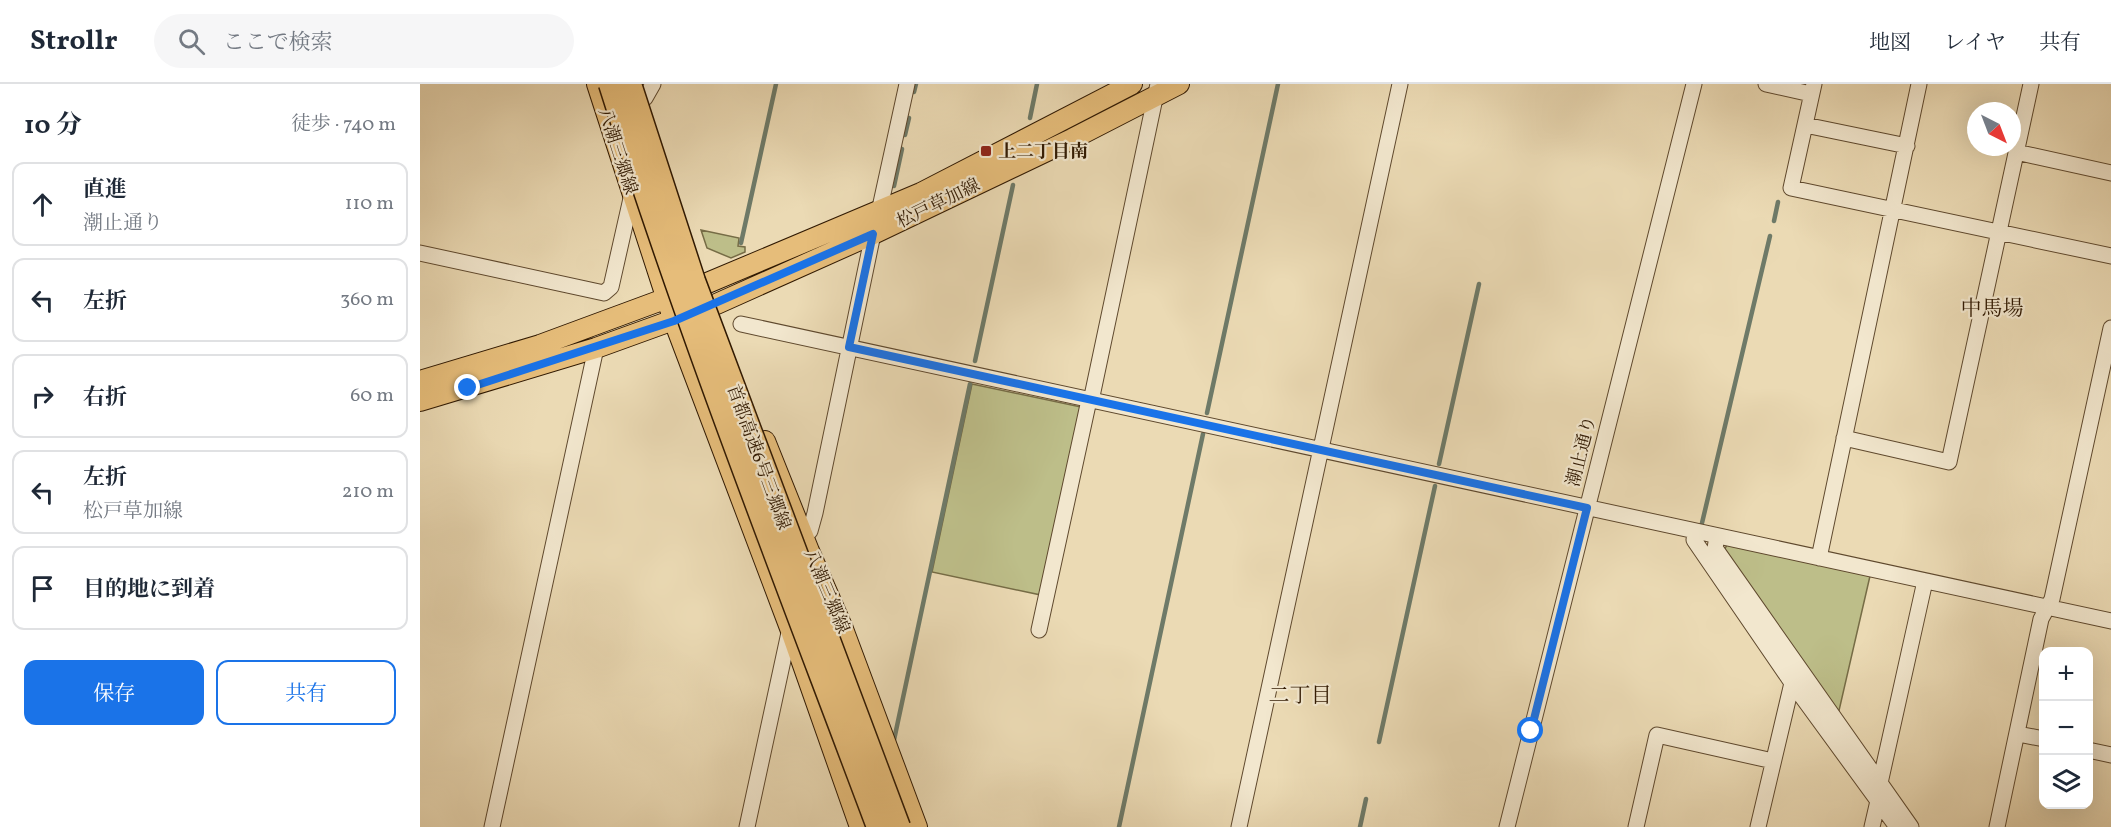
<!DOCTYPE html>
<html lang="ja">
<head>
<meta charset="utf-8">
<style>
	:root { --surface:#fff; --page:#f6f6f7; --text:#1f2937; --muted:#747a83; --line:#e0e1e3; --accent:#1a73e8 }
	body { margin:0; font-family:Vollkorn,"Noto Serif JP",serif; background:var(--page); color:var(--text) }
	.controls { position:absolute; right:18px; bottom:18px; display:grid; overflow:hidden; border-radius:12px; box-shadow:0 6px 24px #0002 }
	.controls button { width:54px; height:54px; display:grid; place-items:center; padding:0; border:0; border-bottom:2px solid var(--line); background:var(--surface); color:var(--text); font:30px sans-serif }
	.compass { position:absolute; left:1547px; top:18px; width:54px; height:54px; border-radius:50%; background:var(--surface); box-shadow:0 6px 24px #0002; rotate:138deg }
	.stop { position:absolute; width:18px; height:18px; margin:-14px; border:4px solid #1a73e8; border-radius:50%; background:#fff }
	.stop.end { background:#1a73e8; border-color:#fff; box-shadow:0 2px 6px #0008 }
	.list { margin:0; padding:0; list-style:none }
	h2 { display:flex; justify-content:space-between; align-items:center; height:78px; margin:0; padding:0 24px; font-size:26px }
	h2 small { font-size:20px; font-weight:400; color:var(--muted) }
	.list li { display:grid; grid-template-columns:39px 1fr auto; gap:18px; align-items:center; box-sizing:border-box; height:84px; margin:0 12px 12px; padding:0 12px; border:2px solid var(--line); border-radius:12px }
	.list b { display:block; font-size:22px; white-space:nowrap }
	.list p { margin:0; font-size:20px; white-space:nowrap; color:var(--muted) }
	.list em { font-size:20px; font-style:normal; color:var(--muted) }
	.actions { display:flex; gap:12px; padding:18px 24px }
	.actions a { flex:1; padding:14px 0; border:2px solid var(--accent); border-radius:12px; text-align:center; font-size:21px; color:var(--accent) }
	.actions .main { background:var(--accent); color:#fff }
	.icon { flex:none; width:33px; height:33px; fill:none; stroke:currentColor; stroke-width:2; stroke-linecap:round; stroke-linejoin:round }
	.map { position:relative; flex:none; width:1691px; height:743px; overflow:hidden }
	header { display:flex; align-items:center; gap:36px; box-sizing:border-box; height:84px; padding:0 30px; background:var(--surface); border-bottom:2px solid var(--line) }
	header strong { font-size:28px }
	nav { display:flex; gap:33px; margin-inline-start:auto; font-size:21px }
	.search { width:420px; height:54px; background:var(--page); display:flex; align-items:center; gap:15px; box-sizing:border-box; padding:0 21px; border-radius:33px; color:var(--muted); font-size:22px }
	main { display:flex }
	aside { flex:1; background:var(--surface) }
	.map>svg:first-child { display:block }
	.green { fill:#bdbe89; stroke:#766c46; stroke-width:1.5 }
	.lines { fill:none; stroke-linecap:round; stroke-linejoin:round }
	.stream { stroke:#6e7a68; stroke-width:4.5 }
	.minor-casing { stroke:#5f492e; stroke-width:17 }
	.major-casing { stroke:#301902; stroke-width:22 }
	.minor { stroke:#f2e7ce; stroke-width:15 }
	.major { stroke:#e6bd7a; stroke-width:20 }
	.highway-bridge-casing { stroke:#301902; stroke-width:25; stroke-linecap:butt }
	.highway-bridge { stroke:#e6bd7a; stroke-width:22 }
	.route { stroke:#1a73e8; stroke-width:8 }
	.poi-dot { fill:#8f2418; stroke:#f2e7ce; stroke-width:2 }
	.labels { text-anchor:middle; stroke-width:4.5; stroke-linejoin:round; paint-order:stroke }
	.street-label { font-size:18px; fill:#301902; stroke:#f2e7ce }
	.poi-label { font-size:18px; font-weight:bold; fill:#301902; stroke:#f2e7ce; text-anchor:start }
	.quarter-label { font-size:21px; fill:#301902; stroke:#f2e7ce }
</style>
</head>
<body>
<header>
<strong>Strollr</strong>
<div class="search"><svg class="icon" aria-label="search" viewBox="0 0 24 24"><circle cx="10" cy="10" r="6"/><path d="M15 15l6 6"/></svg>ここで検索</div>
<nav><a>地図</a><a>レイヤ</a><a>共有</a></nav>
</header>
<main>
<aside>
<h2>10 分<small>徒歩 · 740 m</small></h2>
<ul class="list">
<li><svg class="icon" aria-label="ahead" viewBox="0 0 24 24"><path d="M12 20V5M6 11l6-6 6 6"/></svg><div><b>直進</b><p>潮止通り</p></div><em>110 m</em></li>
<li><svg class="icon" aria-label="left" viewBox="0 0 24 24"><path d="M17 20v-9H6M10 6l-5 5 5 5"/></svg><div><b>左折</b></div><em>360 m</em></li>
<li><svg class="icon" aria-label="right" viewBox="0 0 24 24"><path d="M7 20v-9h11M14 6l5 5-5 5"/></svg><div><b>右折</b></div><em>60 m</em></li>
<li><svg class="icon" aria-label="left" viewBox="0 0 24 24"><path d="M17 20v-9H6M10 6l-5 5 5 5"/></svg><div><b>左折</b><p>松戸草加線</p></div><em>210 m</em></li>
<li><svg class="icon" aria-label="arrive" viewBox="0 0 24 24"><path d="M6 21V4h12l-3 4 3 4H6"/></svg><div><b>目的地に到着</b></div></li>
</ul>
<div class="actions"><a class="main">保存</a><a>共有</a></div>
</aside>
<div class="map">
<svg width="1691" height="743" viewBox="0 0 1691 743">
	<rect width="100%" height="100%" fill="#ebdab4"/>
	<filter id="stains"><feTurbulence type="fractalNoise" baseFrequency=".00333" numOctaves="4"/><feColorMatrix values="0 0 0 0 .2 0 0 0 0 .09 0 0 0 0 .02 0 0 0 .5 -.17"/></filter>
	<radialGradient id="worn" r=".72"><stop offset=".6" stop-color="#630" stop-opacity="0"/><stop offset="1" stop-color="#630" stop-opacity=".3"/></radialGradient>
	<path class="green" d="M281,146L319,154L318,162L325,163V168L311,174L287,164Z
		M552,300L661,323L621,511L512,488Z
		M1307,461L1450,492L1418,631L1304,466Z"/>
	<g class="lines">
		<path class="stream" d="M494,8L496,0
			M610,34L617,0
			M485,51L489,34
			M474,102L482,65
			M1354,137L1358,118
			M321,159L356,0
			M555,277L593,101
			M787,329L858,0
			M1019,380L1059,200
			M1282,439L1350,152
			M474,656L550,300
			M959,658L1015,402
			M699,743L783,350
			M940,743L946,715"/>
		<defs>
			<path id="minor" d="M1346,0L1391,10
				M1394,0L1371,104L1691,172
				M208,22L225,14L233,0
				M1385,41L1487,62
				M1596,68L1691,89
				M459,128L487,0
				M0,169L184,209L191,203L212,110
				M321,240L1691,537
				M671,317L738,0
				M1424,354L1529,378L1611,0
				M1275,448L1274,456L1372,599L1477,743
				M384,452L390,447L395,429L453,150
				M1297,453L1295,464L1491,743
				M1399,474L1499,0
				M619,546L669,316
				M1598,650L1624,655
				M1668,666L1691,671
				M1460,699L1505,497
				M72,743L176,264
				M327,743L370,544
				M819,743L980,0
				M1087,743L1274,0
				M1216,743L1237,651L1353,677
				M1338,743L1372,599
				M1452,743L1458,717
				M1577,743L1621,535L1632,515L1691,244"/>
			<path id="major" d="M177,0L254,237L370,544L440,743
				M0,297L120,261L285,200L501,109L712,0
				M0,317L176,264L292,222L453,150L652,55L759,0
				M345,357L389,467L423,545L497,743"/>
		</defs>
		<use href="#minor" class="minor-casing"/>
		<use href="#major" class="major-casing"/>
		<use href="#minor" class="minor"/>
		<use href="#major" class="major"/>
		<defs>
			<path id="highway-bridge" d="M190,0C269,251 366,497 458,743
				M210,0L274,197L479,743"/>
		</defs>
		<use href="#highway-bridge" class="highway-bridge-casing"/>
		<use href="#highway-bridge" class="highway-bridge"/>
	</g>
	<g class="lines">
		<path class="route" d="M48,304L254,237L453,150L429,263L1167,424L1111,647"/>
	</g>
	<rect class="poi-dot" x="560" y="61" width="12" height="12" rx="3"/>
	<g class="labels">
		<g class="street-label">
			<text transform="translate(198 67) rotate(72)" y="6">八潮三郷線</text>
			<text transform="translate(518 119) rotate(-26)" y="6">松戸草加線</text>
			<text transform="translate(1161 367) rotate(-76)" y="6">潮止通り</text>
			<text transform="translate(339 373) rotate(70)" y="6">首都高速6号三郷線</text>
			<text transform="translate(407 507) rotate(67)" y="6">八潮三郷線</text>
		</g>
		<g class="poi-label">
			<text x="578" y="73">上二丁目南</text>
		</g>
		<g class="quarter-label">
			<text x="1572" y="231">中馬場</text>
			<text x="880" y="618">二丁目</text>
		</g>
	</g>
	<rect width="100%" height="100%" filter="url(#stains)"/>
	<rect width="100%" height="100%" fill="url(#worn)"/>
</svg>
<div class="controls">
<button>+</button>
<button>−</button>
<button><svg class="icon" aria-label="layers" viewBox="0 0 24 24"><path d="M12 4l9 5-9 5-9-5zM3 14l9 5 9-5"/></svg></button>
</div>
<svg class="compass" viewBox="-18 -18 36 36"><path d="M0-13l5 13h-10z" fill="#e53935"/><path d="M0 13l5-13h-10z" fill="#747a83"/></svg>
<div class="stop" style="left:1111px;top:647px"></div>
<div class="stop end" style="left:48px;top:304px"></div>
</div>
</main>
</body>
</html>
